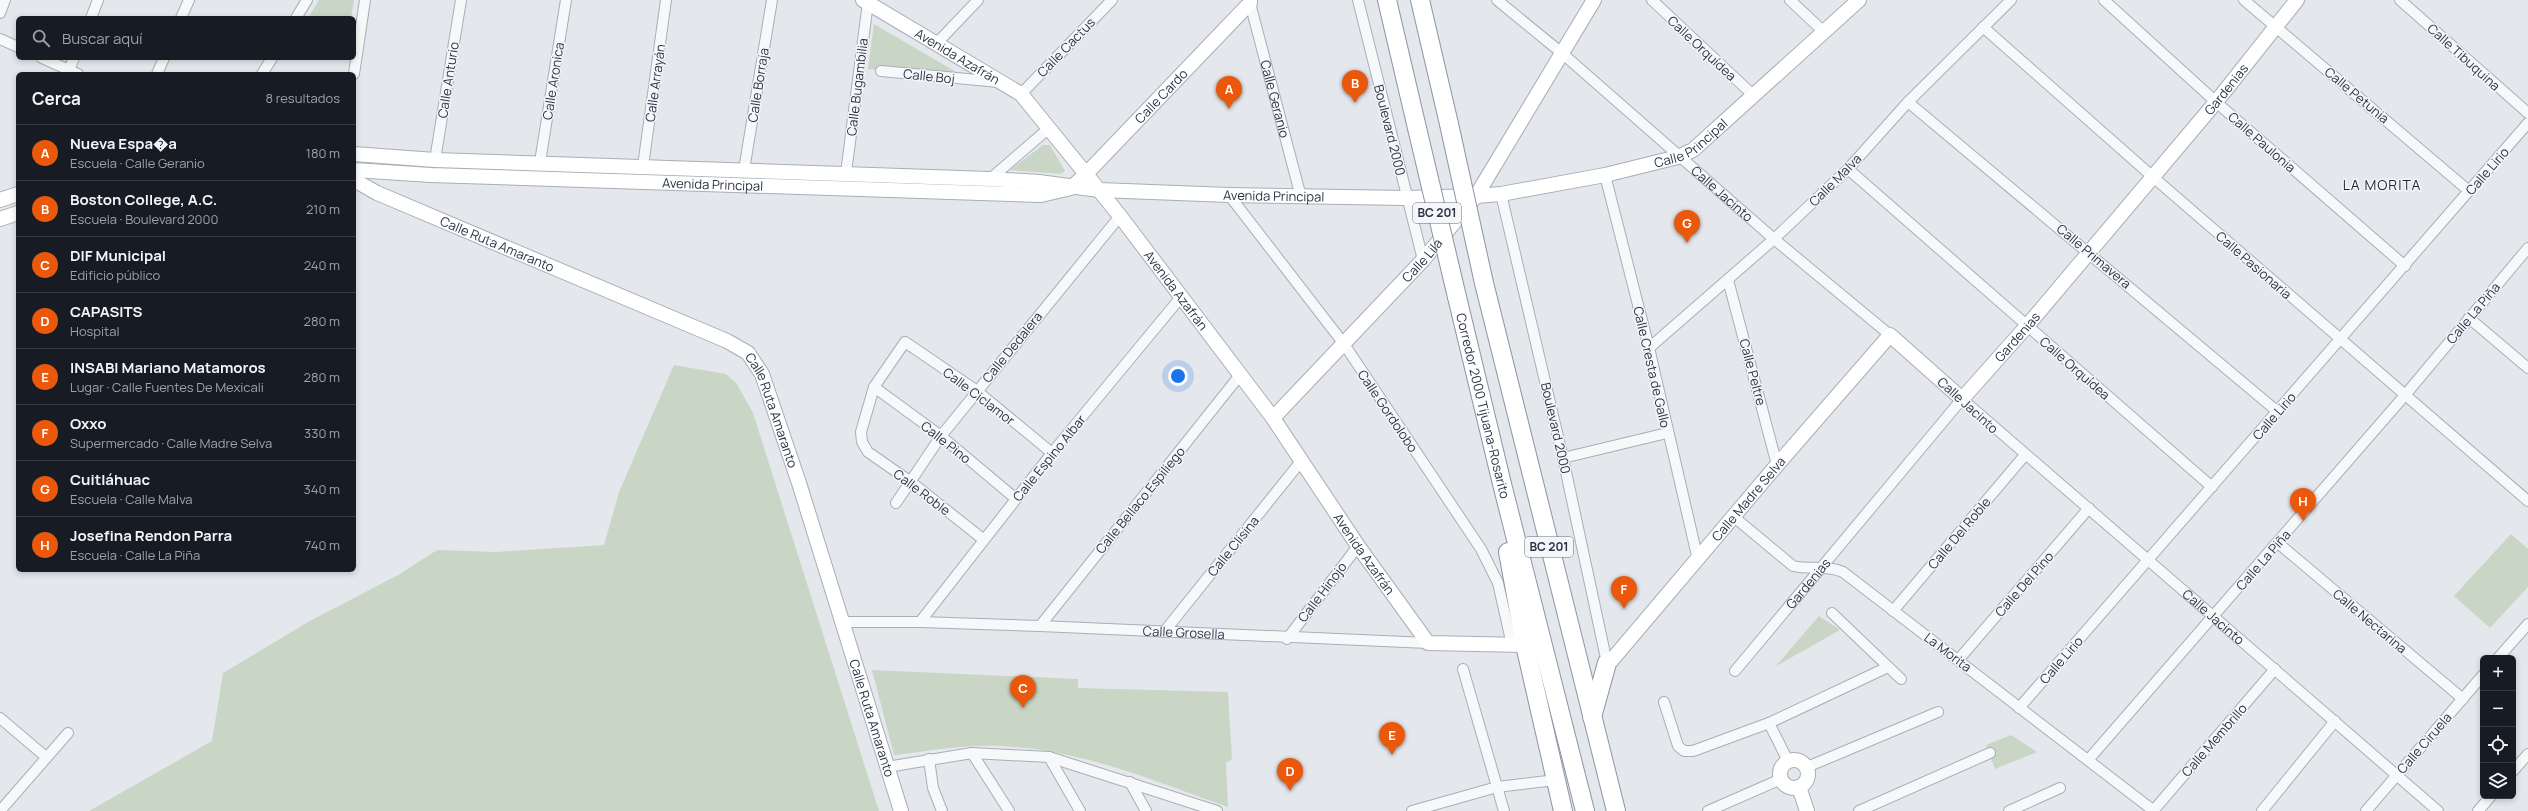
<!DOCTYPE html>
<html lang="es">
<head>
<meta charset="utf-8">
<style>
	:root { --surface:#171b24; --page:#20242c; --text:#f1f3f6; --muted:#9ea1a6; --line:#363941; --accent:#ea580c }
	body { margin:0; font-family:Manrope,sans-serif; background:var(--page); color:var(--text) }
	.controls { position:absolute; right:12px; bottom:12px; display:grid; overflow:hidden; border-radius:6px; box-shadow:0 2px 6px #0003 }
	.controls button { width:36px; height:36px; display:grid; place-items:center; padding:0; border:0; border-bottom:1px solid var(--line); background:var(--surface); color:var(--text); font:20px sans-serif }
	.you { position:absolute; left:1178px; top:376px; width:14px; height:14px; margin:-10px; border:3px solid #fff; border-radius:50%; background:#1a73e8; box-shadow:0 0 0 6px #1a73e833 }
	.badge { display:grid; place-items:center; width:26px; height:26px; border-radius:50%; background:var(--accent); color:#fff; font-size:13px; font-weight:700 }
	.pin { position:absolute; translate:-50% -33px; filter:drop-shadow(0 1px 2px #0008) }
	.pin::after { content:''; position:absolute; top:21px; width:14px; height:12px; background:inherit; clip-path:polygon(0 0,100% 0,50% 100%) }
	.list { margin:0; padding:0; list-style:none }
	h2 { display:flex; justify-content:space-between; align-items:center; height:52px; margin:0; padding:0 16px; font-size:17px }
	h2 small { font-size:13px; font-weight:400; color:var(--muted) }
	.list li { display:grid; grid-template-columns:26px 1fr auto; gap:12px; align-items:center; box-sizing:border-box; height:56px; padding:0 16px; border-top:1px solid var(--line) }
	.list b { display:block; font-size:15px; white-space:nowrap }
	.list p { margin:0; font-size:13px; white-space:nowrap; color:var(--muted) }
	.list em { font-size:13px; font-style:normal; color:var(--muted) }
	.icon { flex:none; width:22px; height:22px; fill:none; stroke:currentColor; stroke-width:2; stroke-linecap:round; stroke-linejoin:round }
	.map { position:relative; flex:none; width:2528px; height:811px; overflow:hidden }
	.search { position:absolute; background:var(--surface); box-shadow:0 2px 6px #0003; left:16px; top:16px; width:340px; height:44px; display:flex; align-items:center; gap:10px; box-sizing:border-box; padding:0 14px; border-radius:6px; color:var(--muted); font-size:15px }
	.panel { position:absolute; background:var(--surface); box-shadow:0 2px 6px #0003; left:16px; top:72px; width:340px; height:500px; border-radius:6px }
	.map>svg:first-child { display:block }
	.green { fill:#c9d6c5 }
	.lines { fill:none; stroke-linecap:round; stroke-linejoin:round }
	.street-casing { stroke:#a9aeb7; stroke-width:12 }
	.secondary-casing { stroke:#a9aeb7; stroke-width:16 }
	.highway-casing { stroke:#8b94a3; stroke-width:20 }
	.street { stroke:#f7f8fa; stroke-width:10 }
	.secondary { stroke:#fff; stroke-width:14 }
	.highway { stroke:#fff; stroke-width:18 }
	.highway-bridge-casing { stroke:#8b94a3; stroke-width:20; stroke-linecap:butt }
	.highway-bridge { stroke:#fff; stroke-width:18 }
	.labels { text-anchor:middle; stroke-width:3; stroke-linejoin:round; paint-order:stroke }
	.shield { fill:#f4f6f9; stroke:#676e7b; stroke-width:1 }
	.shield-label { font-size:12px; font-weight:bold; fill:#2b3445 }
	.street-label { font-size:13px; fill:#2b3445; stroke:#f4f6f9 }
	.neighbourhood-label { font-size:14px; letter-spacing:1px; fill:#1d2536; stroke:#f4f6f9 }
</style>
</head>
<body>
<div class="map">
<svg width="2528" height="811" viewBox="0 0 2528 811">
	<rect width="100%" height="100%" fill="#e4e7ec"/>
	<path class="green" d="M319,0H354L351,18H308Z
		M874,24L963,76L868,69Z
		M1043,145H1050L1065,171L1061,174L1010,170Z
		M674,365L726,374L737,384L753,413L879,811H89L212,741L223,673L308,622L400,574L437,550L496,552L604,545L619,492Z
		M2511,534L2528,549V587L2490,628L2454,596Z
		M1819,616L1840,630L1776,666Z
		M872,670L1078,679V688L1228,692L1232,759L1226,763L1228,807C1154,781 1080,749 1000,746C965,744 929,751 894,755Z
		M2011,735L2037,752L1995,769L1986,745Z"/>
	<g class="lines">
		<defs>
			<g id="street">
				<path d="M1358,0L1423,260"/>
				<path id="s1" d="M1497,0L1563,54L1774,239L1890,335"/>
				<path d="M1652,0L1753,95"/>
				<path d="M1790,0L1823,31"/>
				<path d="M2104,0L2216,102L2405,266"/>
				<path d="M2244,0L2469,191"/>
				<path d="M2400,0L2528,113"/>
				<path id="s2" d="M1250,3L1301,197"/>
				<path d="M0,13L5,0"/>
				<path d="M91,18L98,0"/>
				<path d="M181,18L189,0"/>
				<path d="M296,18L307,0"/>
				<path d="M1983,27L2153,177L2528,501"/>
				<path d="M0,39L18,47"/>
				<path d="M937,43L978,0"/>
				<path d="M42,58L78,74"/>
				<path d="M69,70L74,58"/>
				<path d="M881,71L999,82"/>
				<path d="M157,74L164,58"/>
				<path d="M262,74L272,58"/>
				<path d="M354,74L365,0"/>
				<path d="M1021,94L1112,0"/>
				<path d="M1908,102L2278,412"/>
				<path d="M435,160L461,0"/>
				<path d="M540,162L566,0"/>
				<path d="M643,166L666,0"/>
				<path d="M1848,169L2212,487"/>
				<path d="M744,170L772,0"/>
				<path d="M846,173L868,2"/>
				<path d="M1605,175L1649,348L1698,560"/>
				<path d="M990,179L1048,129"/>
				<path d="M1501,194L1563,458L1607,663"/>
				<path d="M1229,195L1344,344L1481,549L1498,583L1512,645"/>
				<path d="M1728,280L1777,465"/>
				<path d="M2469,318L2528,368"/>
				<path d="M1649,348L1774,239L1848,169L1908,102L2011,0"/>
				<path d="M874,387L941,436L1016,499"/>
				<path d="M1563,458L1667,433"/>
				<path d="M896,503L941,436L1120,216"/>
				<path d="M1734,517L1793,566C1810,570 1828,565 1843,572L2154,811"/>
				<path d="M984,540L911,482L868,452L862,442L861,432L874,387L905,342L977,391L1052,453"/>
				<path d="M2278,543L2463,699"/>
				<path d="M1893,611L2025,455"/>
				<path d="M1832,613L1901,679"/>
				<path id="s3" d="M843,622H920L1040,626L1428,643"/>
				<path d="M920,622L1052,453L1181,297"/>
				<path d="M1040,626L1240,375"/>
				<path d="M1164,632L1302,460"/>
				<path d="M1287,639L1358,546"/>
				<path d="M2498,658L2528,624"/>
				<path d="M1959,659L2089,508"/>
				<path d="M1463,669L1504,811"/>
				<path id="s4" d="M1735,671L1962,399L2438,811"/>
				<path d="M1664,702L1678,746L1684,751H1693L1769,723L1888,667"/>
				<path d="M2019,708L2528,123"/>
				<path d="M0,718L46,757"/>
				<path d="M1769,723L1788,761"/>
				<path d="M972,753L1009,811"/>
				<path d="M1049,757L1080,811"/>
				<path d="M929,759L933,788L942,811"/>
				<path d="M2089,759L2406,394L2528,248"/>
				<path d="M887,767L972,753L1049,757L1217,811"/>
				<path d="M1807,767L1938,712"/>
				<path d="M2513,771L2528,754"/>
				<path d="M1130,782L1146,811"/>
				<path d="M0,811L68,733"/>
				<path d="M1412,811L1497,787L1556,780"/>
				<path d="M1708,811L1781,779"/>
				<path d="M1859,811L1990,753"/>
				<path d="M2009,811L2060,788"/>
				<path d="M2153,811L2275,669"/>
				<path d="M2262,811L2335,721"/>
				<path d="M2366,811L2483,675"/>
				<path d="M2478,811L2491,796"/>
			</g>
			<g id="secondary">
				<path id="s5" d="M863,0L1021,94L1120,216L1273,418L1358,546L1428,643L1525,645"/>
				<path id="s6" d="M354,154L435,160L990,179L1039,182L1099,190L1229,195L1406,198L1476,196L1501,194L1605,175L1678,157L1693,150L1859,0"/>
				<path id="s7" d="M354,170L431,175L1041,195L1071,188L1086,174L1250,3V0"/>
				<path id="s8" d="M354,180L377,193L727,341L748,353L762,374L799,483L901,811"/>
				<path d="M0,200L18,194"/>
				<path d="M0,219L18,213"/>
				<path id="s9" d="M1273,418L1423,260L1476,196L1594,0"/>
				<path id="s10" d="M1607,663L1611,661L1777,465L1890,335L1962,399L2027,326L2216,102L2297,0"/>
				<circle cx="1794" cy="774" r="14"/>
				<path d="M1799,787L1807,811"/>
			</g>
			<g id="highway">
				<path d="M1387,0L1417,128"/>
				<path d="M1420,0L1449,124"/>
				<path d="M1484,283L1616,811"/>
				<path id="s11" d="M1457,297L1502,484L1585,811"/>
				<path d="M1508,552L1525,645L1563,811"/>
				<path d="M1592,717L1607,663"/>
			</g>
		</defs>
		<use href="#street" class="street-casing"/>
		<use href="#secondary" class="secondary-casing"/>
		<use href="#highway" class="highway-casing"/>
		<use href="#street" class="street"/>
		<use href="#secondary" class="secondary"/>
		<use href="#highway" class="highway"/>
		<defs>
			<path id="highway-bridge" d="M1449,124L1484,283
				M1417,128L1457,297"/>
		</defs>
		<use href="#highway-bridge" class="highway-bridge-casing"/>
		<use href="#highway-bridge" class="highway-bridge"/>
	</g>
	<g class="labels">
		<g class="shield">
			<rect x="1413" y="203" width="48" height="20" rx="3"/>
			<rect x="1525" y="537" width="48" height="20" rx="3"/>
		</g>
		<g class="shield-label">
			<text x="1437" y="217">BC 201</text>
			<text x="1549" y="551">BC 201</text>
		</g>
		<g class="street-label">
			<text transform="translate(1066 47) rotate(-46)" y="5">Calle Cactus</text>
			<text transform="translate(1702 48) rotate(43)" y="5">Calle Orquídea</text>
			<text dy="5" stroke="none"><textPath href="#s5" startOffset="110">Avenida Azafrán</textPath></text>
			<text transform="translate(2464 57) rotate(42)" y="5">Calle Tibuquina</text>
			<text transform="translate(929 76) rotate(6)" y="5">Calle Boj</text>
			<text transform="translate(448 80) rotate(-81)" y="5">Calle Anturio</text>
			<text transform="translate(553 81) rotate(-81)" y="5">Calle Aronica</text>
			<text transform="translate(655 83) rotate(-82)" y="5">Calle Arrayán</text>
			<text transform="translate(758 85) rotate(-81)" y="5">Calle Borraja</text>
			<text transform="translate(857 87) rotate(-83)" y="5">Calle Bugambilia</text>
			<text dy="5" stroke="none"><textPath href="#s10" startOffset="937">Gardenias</textPath></text>
			<text transform="translate(2357 95) rotate(40)" y="5">Calle Petunia</text>
			<text dy="5" stroke="none"><textPath href="#s7" startOffset="847">Calle Cardo</textPath></text>
			<text dy="5" stroke="none"><textPath href="#s2" startOffset="99">Calle Geranio</textPath></text>
			<text transform="translate(1390 130) rotate(76)" y="5">Boulevard 2000</text>
			<text dy="5" stroke="none"><textPath href="#s6" startOffset="1347">Calle Principal</textPath></text>
			<text transform="translate(2262 142) rotate(41)" y="5">Calle Paulonia</text>
			<text transform="translate(2487 171) rotate(-49)" y="5">Calle Lirio</text>
			<text transform="translate(1835 180) rotate(-45)" y="5">Calle Malva</text>
			<text dy="5" stroke="none"><textPath href="#s7" startOffset="359">Avenida Principal</textPath></text>
			<text dy="5" stroke="none"><textPath href="#s1" startOffset="297">Calle Jacinto</textPath></text>
			<text dy="5" stroke="none"><textPath href="#s6" startOffset="921">Avenida Principal</textPath></text>
			<text dy="5" stroke="none"><textPath href="#s8" startOffset="157">Calle Ruta Amaranto</textPath></text>
			<text transform="translate(2094 256) rotate(40)" y="5">Calle Primavera</text>
			<text dy="5" stroke="none"><textPath href="#s9" startOffset="217">Calle Lila</textPath></text>
			<text transform="translate(2254 265) rotate(41)" y="5">Calle Pasionaria</text>
			<text dy="5" stroke="none"><textPath href="#s5" startOffset="434">Avenida Azafrán</textPath></text>
			<text transform="translate(2473 313) rotate(-50)" y="5">Calle La Piña</text>
			<text dy="5" stroke="none"><textPath href="#s10" startOffset="613">Gardenias</textPath></text>
			<text transform="translate(1012 347) rotate(-51)" y="5">Calle Dedalera</text>
			<text transform="translate(1652 367) rotate(77)" y="5">Calle Cresta de Gallo</text>
			<text transform="translate(2075 368) rotate(41)" y="5">Calle Orquídea</text>
			<text transform="translate(1753 372) rotate(75)" y="5">Calle Peltre</text>
			<text transform="translate(979 396) rotate(37)" y="5">Calle Ciclamor</text>
			<text transform="translate(1968 405) rotate(42)" y="5">Calle Jacinto</text>
			<text dy="5" stroke="none"><textPath href="#s11" startOffset="112">Corredor 2000 Tijuana-Rosarito</textPath></text>
			<text transform="translate(1388 411) rotate(56)" y="5">Calle Gordolobo</text>
			<text dy="5" stroke="none"><textPath href="#s8" startOffset="493">Calle Ruta Amaranto</textPath></text>
			<text transform="translate(2274 416) rotate(-49)" y="5">Calle Lirio</text>
			<text transform="translate(1556 428) rotate(77)" y="5">Boulevard 2000</text>
			<text transform="translate(946 442) rotate(38)" y="5">Calle Pino</text>
			<text transform="translate(1049 458) rotate(-51)" y="5">Calle Espino Albar</text>
			<text transform="translate(922 492) rotate(37)" y="5">Calle Roble</text>
			<text dy="5" stroke="none"><textPath href="#s10" startOffset="217">Calle Madre Selva</textPath></text>
			<text transform="translate(1140 500) rotate(-51)" y="5">Calle Bellaco Espiliego</text>
			<text transform="translate(1959 533) rotate(-50)" y="5">Calle Del Roble</text>
			<text transform="translate(1233 546) rotate(-51)" y="5">Calle Clisina</text>
			<text dy="5" stroke="none"><textPath href="#s5" startOffset="758">Avenida Azafrán</textPath></text>
			<text transform="translate(2263 560) rotate(-49)" y="5">Calle La Piña</text>
			<text dy="5" stroke="none"><textPath href="#s4" startOffset="114">Gardenias</textPath></text>
			<text transform="translate(2024 584) rotate(-49)" y="5">Calle Del Pino</text>
			<text transform="translate(1322 592) rotate(-53)" y="5">Calle Hinojo</text>
			<text dy="5" stroke="none"><textPath href="#s4" startOffset="687">Calle Jacinto</textPath></text>
			<text transform="translate(2370 621) rotate(40)" y="5">Calle Nectarina</text>
			<text dy="5" stroke="none"><textPath href="#s3" startOffset="341">Calle Grosella</textPath></text>
			<text transform="translate(1948 652) rotate(37)" y="5">La Morita</text>
			<text transform="translate(2061 660) rotate(-49)" y="5">Calle Lirio</text>
			<text dy="5" stroke="none"><textPath href="#s8" startOffset="817">Calle Ruta Amaranto</textPath></text>
			<text transform="translate(2214 740) rotate(-49)" y="5">Calle Membrillo</text>
			<text transform="translate(2424 743) rotate(-49)" y="5">Calle Ciruela</text>
		</g>
		<g class="neighbourhood-label">
			<text x="2382" y="190">LA MORITA</text>
		</g>
	</g>
</svg>
<div class="controls">
<button>+</button>
<button>−</button>
<button><svg class="icon" aria-label="locate" viewBox="0 0 24 24"><circle cx="12" cy="12" r="6"/><path d="M12 2v4M12 18v4M2 12h4M18 12h4"/></svg></button>
<button><svg class="icon" aria-label="layers" viewBox="0 0 24 24"><path d="M12 4l9 5-9 5-9-5zM3 14l9 5 9-5"/></svg></button>
</div>
<div class="you"></div>
<div class="pin badge" style="left:1229px;top:109px">A</div>
<div class="pin badge" style="left:1355px;top:103px">B</div>
<div class="pin badge" style="left:1023px;top:708px">C</div>
<div class="pin badge" style="left:1290px;top:791px">D</div>
<div class="pin badge" style="left:1392px;top:755px">E</div>
<div class="pin badge" style="left:1624px;top:609px">F</div>
<div class="pin badge" style="left:1687px;top:243px">G</div>
<div class="pin badge" style="left:2303px;top:521px">H</div>
<div class="search"><svg class="icon" aria-label="search" viewBox="0 0 24 24"><circle cx="10" cy="10" r="6"/><path d="M15 15l6 6"/></svg>Buscar aquí</div>
<section class="panel">
<h2>Cerca<small>8 resultados</small></h2>
<ul class="list">
<li><span class="badge">A</span><div><b>Nueva Espa�a</b><p>Escuela · Calle Geranio</p></div><em>180 m</em></li>
<li><span class="badge">B</span><div><b>Boston College, A.C.</b><p>Escuela · Boulevard 2000</p></div><em>210 m</em></li>
<li><span class="badge">C</span><div><b>DIF Municipal</b><p>Edificio público</p></div><em>240 m</em></li>
<li><span class="badge">D</span><div><b>CAPASITS</b><p>Hospital</p></div><em>280 m</em></li>
<li><span class="badge">E</span><div><b>INSABI Mariano Matamoros</b><p>Lugar · Calle Fuentes De Mexicali</p></div><em>280 m</em></li>
<li><span class="badge">F</span><div><b>Oxxo</b><p>Supermercado · Calle Madre Selva</p></div><em>330 m</em></li>
<li><span class="badge">G</span><div><b>Cuitláhuac</b><p>Escuela · Calle Malva</p></div><em>340 m</em></li>
<li><span class="badge">H</span><div><b>Josefina Rendon Parra</b><p>Escuela · Calle La Piña</p></div><em>740 m</em></li>
</ul>
</section>
</div>
</body>
</html>
